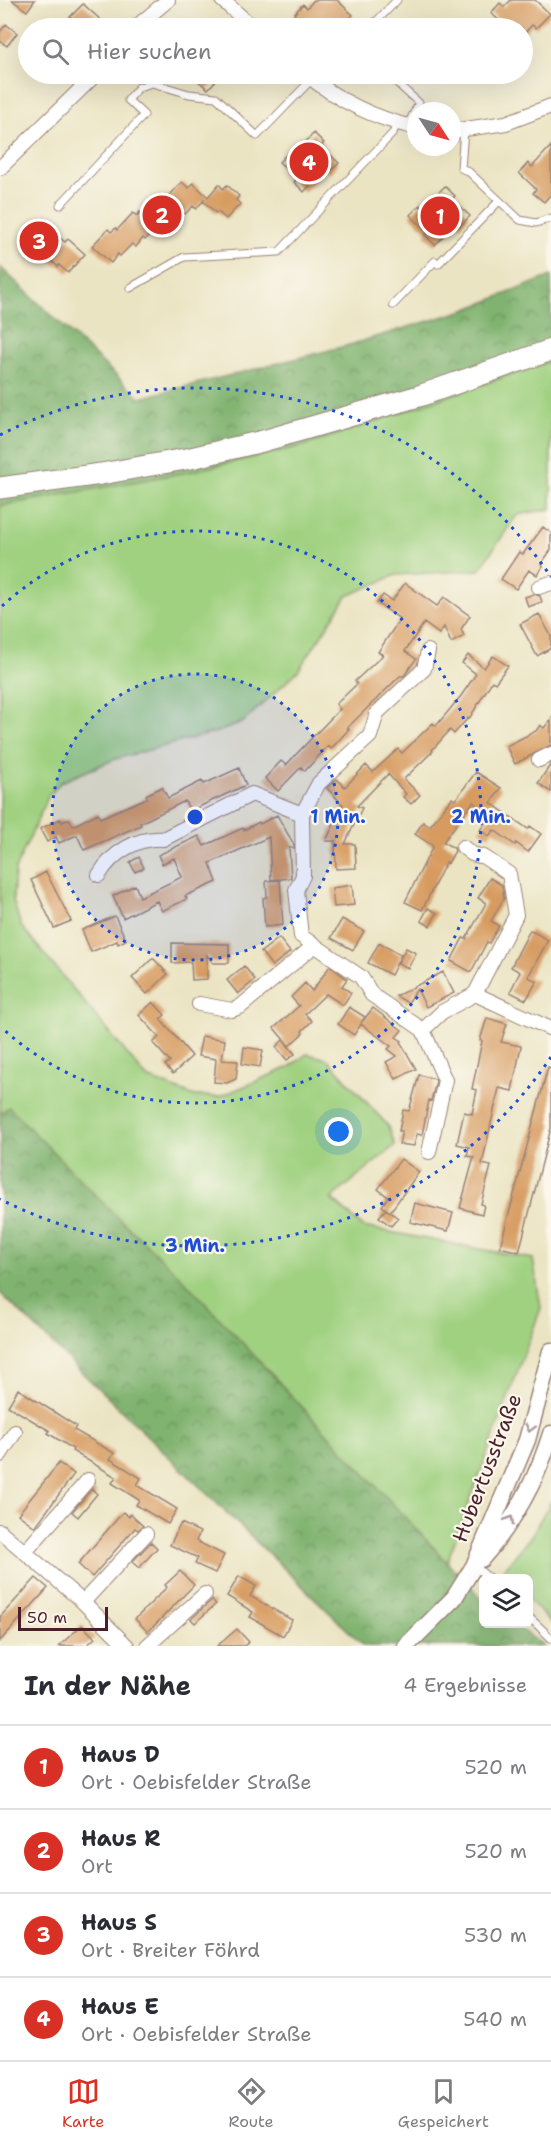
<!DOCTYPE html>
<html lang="de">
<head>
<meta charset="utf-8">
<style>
	:root { --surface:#fff; --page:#f2f2f3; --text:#2b2b33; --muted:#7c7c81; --line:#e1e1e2; --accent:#d93025 }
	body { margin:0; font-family:"Shantell Sans",sans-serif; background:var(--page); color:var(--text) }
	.controls { position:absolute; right:18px; bottom:18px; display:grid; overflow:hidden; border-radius:9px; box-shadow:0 6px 24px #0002 }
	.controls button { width:54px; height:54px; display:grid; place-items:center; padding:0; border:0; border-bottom:2px solid var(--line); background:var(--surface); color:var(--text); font:30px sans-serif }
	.compass { position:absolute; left:407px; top:102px; width:54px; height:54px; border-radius:50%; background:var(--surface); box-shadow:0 6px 24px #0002; rotate:126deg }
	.scale { position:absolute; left:18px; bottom:15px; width:90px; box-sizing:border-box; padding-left:6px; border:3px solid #4a1f2b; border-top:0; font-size:16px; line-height:21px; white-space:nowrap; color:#4a1f2b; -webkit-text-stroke:4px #fbf7ec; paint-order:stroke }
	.you { position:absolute; left:339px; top:1132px; width:21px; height:21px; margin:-15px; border:4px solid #fff; border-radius:50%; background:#1a73e8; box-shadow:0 0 0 9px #1a73e833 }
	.badge { display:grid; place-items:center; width:39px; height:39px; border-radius:50%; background:var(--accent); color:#fff; font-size:20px; font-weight:700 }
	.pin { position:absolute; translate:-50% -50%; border:3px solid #fff; box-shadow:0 2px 6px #0006 }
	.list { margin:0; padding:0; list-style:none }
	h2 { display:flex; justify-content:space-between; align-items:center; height:78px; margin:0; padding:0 24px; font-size:26px }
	h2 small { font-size:20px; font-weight:400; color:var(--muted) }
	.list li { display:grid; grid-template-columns:39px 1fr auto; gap:18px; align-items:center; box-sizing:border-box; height:84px; padding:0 24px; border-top:2px solid var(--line) }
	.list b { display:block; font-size:22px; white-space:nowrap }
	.list p { margin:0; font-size:20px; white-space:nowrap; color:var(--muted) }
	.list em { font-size:20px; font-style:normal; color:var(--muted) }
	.icon { flex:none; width:33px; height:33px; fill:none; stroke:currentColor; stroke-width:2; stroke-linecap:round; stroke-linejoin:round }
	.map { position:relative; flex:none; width:551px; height:1646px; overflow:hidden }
	.search { position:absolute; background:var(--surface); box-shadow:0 6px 24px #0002; left:18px; right:18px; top:18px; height:66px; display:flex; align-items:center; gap:15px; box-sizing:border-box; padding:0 21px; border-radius:33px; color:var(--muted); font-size:22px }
	.sheet { height:414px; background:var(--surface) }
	nav { display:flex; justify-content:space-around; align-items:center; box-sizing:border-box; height:84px; border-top:2px solid var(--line); background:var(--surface); font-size:16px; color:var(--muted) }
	nav a { display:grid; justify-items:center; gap:3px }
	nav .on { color:var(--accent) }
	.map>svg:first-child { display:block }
	.forest { fill:url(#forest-crowns); stroke:#65694d; stroke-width:1.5; fill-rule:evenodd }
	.park { fill:#a0d181; stroke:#757856; stroke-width:1.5 }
	.building { fill:#d79b61 }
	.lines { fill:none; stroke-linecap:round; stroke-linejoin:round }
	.service-casing { stroke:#9a8277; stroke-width:9 }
	.minor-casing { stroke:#9a8277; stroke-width:16 }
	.tertiary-casing { stroke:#9a8277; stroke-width:19 }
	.primary-casing { stroke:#9a8277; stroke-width:23 }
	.service { stroke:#fff; stroke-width:7 }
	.minor { stroke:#fff; stroke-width:14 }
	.tertiary { stroke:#fff; stroke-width:16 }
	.primary { stroke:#fff; stroke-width:21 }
	.oneway { stroke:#ae9aa0 }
	.ring { fill:none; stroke:#1d4ed8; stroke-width:3; stroke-dasharray:3 6 }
	.labels { text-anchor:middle; stroke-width:4.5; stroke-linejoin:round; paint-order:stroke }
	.street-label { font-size:21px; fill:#4a1f2b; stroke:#fbf7ec }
	.centre { fill:#1d4ed8; stroke:#fbf7ec; stroke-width:3 }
	.ring-label { font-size:18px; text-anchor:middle; font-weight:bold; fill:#1d4ed8; stroke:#fbf7ec; stroke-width:4.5; stroke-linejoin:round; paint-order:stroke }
</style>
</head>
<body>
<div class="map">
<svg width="551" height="1646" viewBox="0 0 551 1646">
	<defs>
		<pattern id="forest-crowns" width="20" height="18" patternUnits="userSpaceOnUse" patternTransform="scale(1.5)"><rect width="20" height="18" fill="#80b36f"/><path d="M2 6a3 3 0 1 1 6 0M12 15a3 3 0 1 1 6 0" fill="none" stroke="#6b915b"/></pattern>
	</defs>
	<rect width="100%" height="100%" fill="#fbf7ec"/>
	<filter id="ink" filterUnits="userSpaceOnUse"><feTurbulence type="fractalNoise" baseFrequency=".0167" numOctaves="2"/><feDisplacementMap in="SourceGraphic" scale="12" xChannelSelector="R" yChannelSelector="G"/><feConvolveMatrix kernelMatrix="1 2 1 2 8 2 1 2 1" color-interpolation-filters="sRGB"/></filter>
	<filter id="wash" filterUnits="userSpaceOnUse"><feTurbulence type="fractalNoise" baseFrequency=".008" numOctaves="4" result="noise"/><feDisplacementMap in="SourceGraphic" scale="24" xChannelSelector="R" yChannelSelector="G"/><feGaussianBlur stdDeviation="1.35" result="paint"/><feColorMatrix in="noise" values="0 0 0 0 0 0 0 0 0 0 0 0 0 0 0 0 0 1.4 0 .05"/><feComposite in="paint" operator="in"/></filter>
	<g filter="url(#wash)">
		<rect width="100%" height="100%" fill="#ebe4c3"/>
		<path class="forest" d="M0,267L140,398L346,346L465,310L551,276V451L0,582Z
			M307,1054L327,1059L388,1126L395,1145L331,1198L363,1227L180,1276L447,1562L483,1599L484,1624H514L544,1646H364L0,1293V1113L9,1107L147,1078L194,1096L219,1097L288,1068ZM40,1138L156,1254L106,1206Z"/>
		<path class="park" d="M551,361V509L517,515L479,570L396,575L347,596L298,671L242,723L217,732L115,759L61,782L49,795L15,870L13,900L21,926L147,1078L194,1096L219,1097L288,1068L307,1054L327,1059L388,1126L395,1145L331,1199L363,1227L533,1259L541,1308L447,1562L180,1276L106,1206L9,1107L0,1113V506L194,471L307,445Z
			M551,1501V1623L529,1600L528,1578H507L501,1573L531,1536Z"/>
		<g id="blocks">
			<path class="building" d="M12,0H35L27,11Z
				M314,0H337L353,15L343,25L339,22L332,28H309L294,14L303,4L307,8Z
				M511,0H535L550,14L536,28L532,25L522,36V28H507L491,13L500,3L504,7Z
				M83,4L102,21L95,28H78L68,19Z
				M6,24L17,33L7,46L0,41V32Z
				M203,74H222L208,89L197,80Z
				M314,133L324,143L321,146L339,163L329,173L325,169L304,192L294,182L297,179L279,162L289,152L293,155Z
				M551,146V194L544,202L533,193L536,189L519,173L528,163L532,167Z
				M182,182L189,188L193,183L208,197L219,184L223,189L227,185L239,196L236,200L240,204L226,219L218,212L216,213L203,201L205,199L196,209L193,206L185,214L182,212L171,224L169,222L161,231L157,228L145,240L143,238L136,247L132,244L120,256L118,254L111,263L92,246L108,229L111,232L116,228L117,230L133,213L137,216L140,212L142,214L158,197L162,200L166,196L167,198Z
				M445,186L455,196L452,199L470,216L460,226L456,223L435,245L425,235L428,232L410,215L420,205L423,208Z
				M35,223L40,228L43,224L65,242L68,239L85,254L68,273L59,265L58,267L45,255L42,258L21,239Z
				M543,527L551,533V550L541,564L543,566L537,575L529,570L516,589L501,579L519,552L523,554Z
				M405,583L437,606L444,597L470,616L461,629L464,636L451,643L444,627L439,634L424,623L405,651L416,659L404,676H400L347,728L349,729L331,749L328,746L305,771L301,767L278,791L265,778L281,761L286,765L306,744L340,709L336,704L357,684L355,681L383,655L378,652L400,619L377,603L383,595L392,601Z
				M534,594L540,596L542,602L528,607L525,597Z
				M539,614L551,636V648L537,656L520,624Z
				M468,655L484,668L493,656L508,666L495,683L492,681L469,719L468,718L454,734L450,730L432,750L433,751L404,779L420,795L411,804L403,797L406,794L388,774L357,806L362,808L345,844H355L356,868L336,869L335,841H326L343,805L327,788L337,779L345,787L366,765L373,772L398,749L402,753L433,723L436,726L461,696L476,674L462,663Z
				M551,719V745L515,764L506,746L536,731L540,725L544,728Z
				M551,764V792L538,783Z
				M239,768L246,785L190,811L185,801L140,823L141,825L84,850L77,835L59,843L56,837L47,842L40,829L60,819L62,822L69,819L73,826L98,813L100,818L147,798L146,795L162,787L168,798L202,781L204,784Z
				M476,772L501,788L491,803L528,829L530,826L541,834L528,852L516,843L515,845L494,830L489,836L480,830L491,815L473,802L443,842L454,848L455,851L448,863L446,862L422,910L405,902L433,846L415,834L423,822L430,826L452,798L455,800Z
				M277,815L294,845V848H289L291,878L271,880L269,837L210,863L217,882L185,896L187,899L162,911L157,901L123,918L113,896L135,885L140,897L182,877L174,858L162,864L158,855L199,836L204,846L243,828L244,830L259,822L260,824Z
				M139,857L144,868L135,872L130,862Z
				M46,872L71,921L54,928L31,880Z
				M490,878L502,885L504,898L491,921L499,926L489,943L487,942L471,972L451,961L463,938L466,939L486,903L478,898Z
				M280,880L283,925L265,927L263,898L267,897L266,881Z
				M352,885L354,905L334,907L332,888Z
				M428,908L437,913L430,926L421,921Z
				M115,916L126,940L118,944L117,941L91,952L82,930Z
				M342,919L364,931L353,950L331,938Z
				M530,930L548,940L528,977L537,981L526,1000L510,992L520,972L511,967Z
				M279,938L290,952L272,966L261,952Z
				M172,943L229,944V963H213L207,955V979L192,980L191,962L172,963Z
				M379,943L401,955L391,975L368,963Z
				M406,948L416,953L408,968L398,963Z
				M153,958L168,974L147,994L132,978Z
				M244,966L255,980L238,994L227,980Z
				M330,966L347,979L342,986L351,993L343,1005L326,994L305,1014L312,1021L302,1031L303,1033L289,1046L274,1028L299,1006L291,997L305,983L312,991Z
				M443,972L454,993L426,1007L417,989L408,1003L396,996Z
				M153,1002L165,1015L160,1019L192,1056L173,1074L165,1065L170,1062L153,1043L159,1037L139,1015Z
				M349,1007L365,1017L361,1023L373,1008L402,1030L396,1037L402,1041L401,1043L416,1069L396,1079L386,1062L397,1056L388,1049L391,1046L361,1024L354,1035L338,1024Z
				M487,1018L507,1024L501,1042L521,1046L512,1091L499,1088L482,1164L491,1166L481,1204L484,1205L482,1214L460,1208L474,1157L467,1156L469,1147L457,1144L464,1112L472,1114L477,1090L472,1089L482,1041L480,1040Z
				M202,1036L225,1040L222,1060L238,1061L236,1079L227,1083L214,1082L216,1059L198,1056Z
				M283,1040L295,1054L287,1060L276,1047Z
				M244,1047L263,1050L260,1067L242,1064Z
				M548,1067L551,1068V1128L519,1252L500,1247Z
				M419,1075L435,1079L436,1081L431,1101L429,1100L422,1135L417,1134L414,1146L399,1144L402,1131H399L403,1110L409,1111Z
				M401,1159L419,1172L390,1212L382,1206L388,1197L378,1189Z
				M415,1203L453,1213L448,1231L410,1222Z
				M386,1209L398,1218L391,1226L379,1217Z
				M18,1389L76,1426L74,1430L114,1453L110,1459L141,1478L137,1485L177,1509L168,1524L136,1505L139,1500L112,1483L116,1477L72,1451L73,1449L48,1433L50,1431L8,1406Z
				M59,1463L74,1474L35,1527L18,1514Z
				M92,1489L97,1494L78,1517L72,1512Z
				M123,1512L129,1517L130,1514L143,1526L138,1530L135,1528L92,1577L78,1564Z
				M181,1523L200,1532L196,1541L224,1555L215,1573L195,1564L198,1558L170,1545Z
				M151,1542L157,1548L139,1568L132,1562Z
				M180,1571L194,1585L148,1632L135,1619L167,1587L165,1585Z
				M239,1576L256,1586L250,1596L292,1620L283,1636L250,1617L253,1612L227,1596Z
				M36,1578L48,1588L0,1641V1617Z
				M212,1600L216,1604L195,1623L191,1619Z
				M82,1625L95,1638L86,1646H59Z
				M237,1629L249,1642L244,1646H217Z"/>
		</g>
	</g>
	<g filter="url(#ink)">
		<use href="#blocks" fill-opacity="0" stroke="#9a8277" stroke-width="1.5"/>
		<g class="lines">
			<defs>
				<path id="service" d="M370,28L397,0
					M387,74L419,103L407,126
					M464,130L461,168L469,172L520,220L536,223L551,218
					M60,205L144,115L128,100L139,87L152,83L189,94L216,97L257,136L312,79
					M130,288L184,257L279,252L393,133L397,123
					M393,305L435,261L438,264L499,201
					M474,1566L489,1578
					M528,1616L551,1638"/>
				<path id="minor" d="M222,0L254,28
					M135,28L168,0
					M306,74C339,102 374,118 416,128
					M452,131L506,123L551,106
					M0,168L96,74
					M539,587L551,583
					M539,760L551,754
					M302,814L303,876L296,890L301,936L361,977L372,995L423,1030
					M302,814L319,783L370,736L377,713L424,669L428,651
					M463,847L472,854L484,857L509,874L516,915L475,994
					M99,875C112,853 137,837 163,839L252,794L302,814
					M199,1004L232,1010L240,1007L315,945
					M423,1030L442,1012L475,994L551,1029
					M423,1030L445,1080L429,1152
					M0,1455L15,1432
					M0,1531L83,1602L127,1646
					M25,1552L88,1480
					M83,1602L146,1534
					M147,1646L205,1594"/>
				<path id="tertiary" d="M481,1559C513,1524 537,1479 551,1434
					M406,1646L454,1598L474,1566L527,1440L551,1351"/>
				<path id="primary" d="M0,488L101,474L191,458L263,441L419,396L551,350"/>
			</defs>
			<use href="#service" class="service-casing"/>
			<use href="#minor" class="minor-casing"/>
			<use href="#tertiary" class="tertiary-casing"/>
			<use href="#primary" class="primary-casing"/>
			<use href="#service" class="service"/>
			<use href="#minor" class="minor"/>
			<use href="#tertiary" class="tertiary"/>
			<use href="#primary" class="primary"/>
		</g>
		<defs><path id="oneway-chevron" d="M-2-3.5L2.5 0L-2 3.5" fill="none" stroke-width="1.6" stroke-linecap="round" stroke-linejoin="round" transform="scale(1.5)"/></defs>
		<g class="oneway">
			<use href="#oneway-chevron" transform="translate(530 1428) rotate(105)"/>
			<use href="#oneway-chevron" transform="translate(510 1520) rotate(-60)"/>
		</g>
	</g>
	<circle cx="195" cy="817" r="143" fill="#1d4ed8" fill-opacity=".12"/>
	<g class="ring">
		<circle cx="195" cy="817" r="143"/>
		<path d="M2 606A286 286 0 1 1 2 1028"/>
		<path d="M551 1057A429 429 0 0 1 0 1199M0 435A429 429 0 0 1 551 577"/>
	</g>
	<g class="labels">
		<g class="street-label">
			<text transform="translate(487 1468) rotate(-69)" y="7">Hubertusstraße</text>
		</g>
	</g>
	<circle cx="195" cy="817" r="9" class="centre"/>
	<g class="ring-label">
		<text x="338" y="823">1 Min.</text>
		<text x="481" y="823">2 Min.</text>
		<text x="195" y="1252">3 Min.</text>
	</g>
</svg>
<div class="controls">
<button><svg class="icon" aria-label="layers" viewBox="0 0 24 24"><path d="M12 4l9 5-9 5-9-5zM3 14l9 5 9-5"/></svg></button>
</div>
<svg class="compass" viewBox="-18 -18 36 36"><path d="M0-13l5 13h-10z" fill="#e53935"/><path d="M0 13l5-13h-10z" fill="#7c7c81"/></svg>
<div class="scale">50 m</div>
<div class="you"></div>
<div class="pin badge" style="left:440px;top:216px">1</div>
<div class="pin badge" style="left:162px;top:215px">2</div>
<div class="pin badge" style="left:39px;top:241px">3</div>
<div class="pin badge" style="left:309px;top:162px">4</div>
<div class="search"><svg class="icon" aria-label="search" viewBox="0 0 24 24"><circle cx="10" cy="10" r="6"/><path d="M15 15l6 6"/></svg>Hier suchen</div>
</div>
<section class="sheet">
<h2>In der Nähe<small>4 Ergebnisse</small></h2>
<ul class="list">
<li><span class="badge">1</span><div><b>Haus D</b><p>Ort · Oebisfelder Straße</p></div><em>520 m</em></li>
<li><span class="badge">2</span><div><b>Haus R</b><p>Ort</p></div><em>520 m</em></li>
<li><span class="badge">3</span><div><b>Haus S</b><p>Ort · Breiter Föhrd</p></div><em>530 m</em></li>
<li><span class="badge">4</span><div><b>Haus E</b><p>Ort · Oebisfelder Straße</p></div><em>540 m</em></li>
</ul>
</section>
<nav>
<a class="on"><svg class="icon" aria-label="map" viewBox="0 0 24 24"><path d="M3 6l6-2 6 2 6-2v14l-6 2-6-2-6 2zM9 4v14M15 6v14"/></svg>Karte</a>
<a><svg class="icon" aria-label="directions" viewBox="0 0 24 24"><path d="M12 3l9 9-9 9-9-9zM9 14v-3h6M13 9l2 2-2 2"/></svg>Route</a>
<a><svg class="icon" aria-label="saved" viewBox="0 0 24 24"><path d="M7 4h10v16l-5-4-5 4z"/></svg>Gespeichert</a>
</nav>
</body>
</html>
